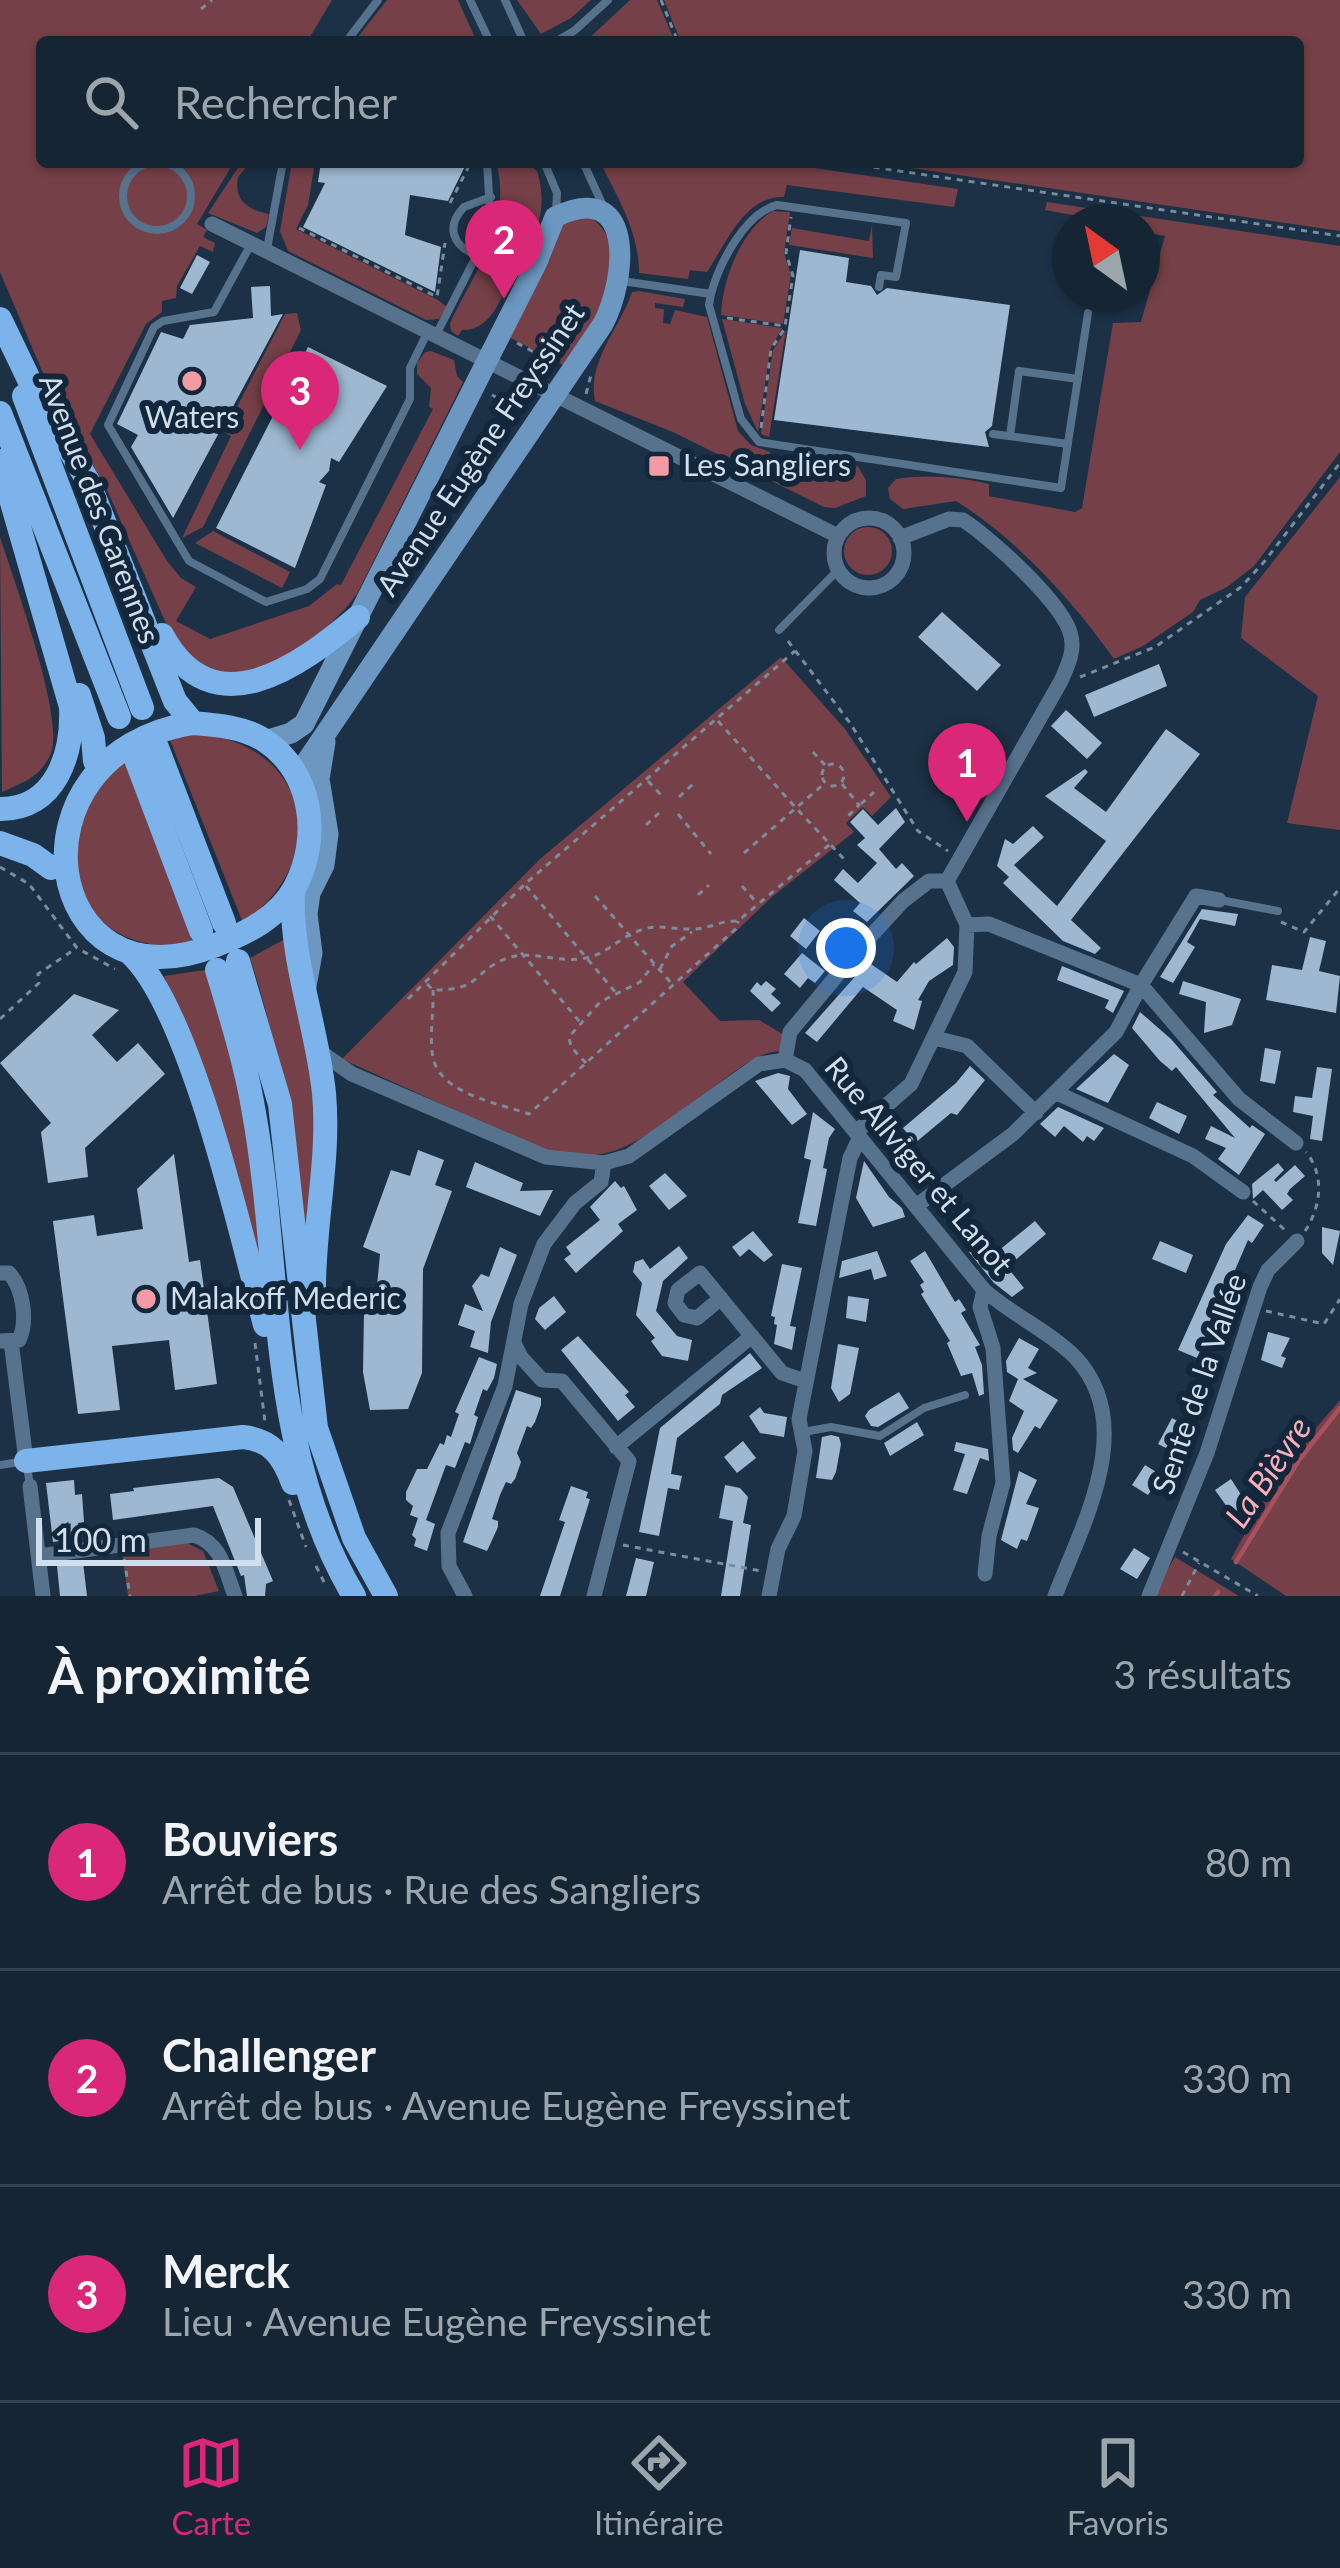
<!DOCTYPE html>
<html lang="fr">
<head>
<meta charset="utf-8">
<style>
	:root { --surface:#152534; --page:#1e2d3c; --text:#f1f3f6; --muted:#9da5ac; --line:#34424f; --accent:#db2777 }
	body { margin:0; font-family:Lato,sans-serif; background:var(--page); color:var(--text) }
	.compass { position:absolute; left:1052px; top:204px; width:108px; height:108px; border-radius:50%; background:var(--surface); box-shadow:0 3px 9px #0004; rotate:327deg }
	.scale { position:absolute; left:36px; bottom:30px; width:225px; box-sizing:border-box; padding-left:12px; border:6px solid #d1deec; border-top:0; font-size:33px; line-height:42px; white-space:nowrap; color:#d1deec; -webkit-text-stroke:9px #12273b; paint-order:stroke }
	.you { position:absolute; left:846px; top:948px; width:42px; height:42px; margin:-30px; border:9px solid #fff; border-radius:50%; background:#1a73e8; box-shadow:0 0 0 18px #1a73e833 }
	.badge { display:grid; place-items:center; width:78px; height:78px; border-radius:50%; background:var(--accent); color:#fff; font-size:39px; font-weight:700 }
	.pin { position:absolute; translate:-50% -99px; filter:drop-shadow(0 3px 6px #0008) }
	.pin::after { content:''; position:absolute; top:63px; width:42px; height:36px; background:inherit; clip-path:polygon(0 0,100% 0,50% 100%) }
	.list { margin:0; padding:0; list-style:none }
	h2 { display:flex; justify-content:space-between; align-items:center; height:156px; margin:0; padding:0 48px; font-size:51px }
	h2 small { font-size:39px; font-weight:400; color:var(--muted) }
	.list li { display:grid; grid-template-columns:78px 1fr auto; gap:36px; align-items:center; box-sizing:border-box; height:216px; padding:0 48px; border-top:3px solid var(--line) }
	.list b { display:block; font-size:45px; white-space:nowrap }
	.list p { margin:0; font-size:39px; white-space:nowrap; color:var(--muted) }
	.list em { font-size:39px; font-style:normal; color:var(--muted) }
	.icon { flex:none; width:66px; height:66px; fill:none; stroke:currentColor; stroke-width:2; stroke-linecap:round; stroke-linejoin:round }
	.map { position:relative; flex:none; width:1340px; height:1596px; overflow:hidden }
	.search { position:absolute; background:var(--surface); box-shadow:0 3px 9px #0004; left:36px; right:36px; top:36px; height:132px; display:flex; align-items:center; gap:30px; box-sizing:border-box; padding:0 42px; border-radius:12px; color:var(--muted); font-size:45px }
	.sheet { height:804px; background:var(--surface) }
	nav { display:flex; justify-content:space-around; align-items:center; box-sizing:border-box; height:168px; border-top:3px solid var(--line); background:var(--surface); font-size:33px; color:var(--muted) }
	nav a { display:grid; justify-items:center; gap:6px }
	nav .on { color:var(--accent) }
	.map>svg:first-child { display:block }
	.green { fill:#754047 }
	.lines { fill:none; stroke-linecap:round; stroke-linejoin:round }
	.stream { stroke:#a9505e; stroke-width:4.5 }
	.building { fill:#9eb8d1 }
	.path { stroke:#7b8c9d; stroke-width:3; stroke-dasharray:6 6; stroke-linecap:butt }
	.lane { stroke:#57728d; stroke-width:8 }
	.street { stroke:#57728d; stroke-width:15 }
	.secondary { stroke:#6c97c1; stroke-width:21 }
	.primary { stroke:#7bb3ea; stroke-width:24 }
	.poi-dot { fill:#f49aa5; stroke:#12273b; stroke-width:4.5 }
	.labels { text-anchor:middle; stroke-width:12; stroke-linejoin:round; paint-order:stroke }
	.poi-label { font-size:30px; fill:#d1deec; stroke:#12273b; text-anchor:start }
	.street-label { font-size:30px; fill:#d1deec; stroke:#12273b }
	.water-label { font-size:33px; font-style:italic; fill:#faafb7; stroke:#12273b }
</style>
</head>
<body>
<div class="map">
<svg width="1340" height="1596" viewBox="0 0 1340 1596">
	<rect width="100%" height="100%" fill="#1c3146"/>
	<path class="green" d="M0,0H332L307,42H42V162H234L197,224L207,230L203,237L215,243L213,252L200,246L177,286L176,298L162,301V312L146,324L90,434L167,561L181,578L196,587L176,621L210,639L309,606L337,584L341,585L433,409L429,407L431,388L417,374V363L425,352L431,351L454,360L457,376L463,382L357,594L345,609L316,638L263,671L216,677L175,644L108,492L54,399L0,272Z
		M387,0H458L477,42H354Z
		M517,0H591L571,18L541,34Z
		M630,0H657L675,42H585Z
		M664,0H1340V231L871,162H1298V42H681Z
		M242,162H251L238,177C233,201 249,210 269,214L266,227L257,233L208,213Z
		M292,162H315L308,205L296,229L438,300L447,307L439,319L426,320L288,251L280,231Z
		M496,162H526L537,171C549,210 535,241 518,274L513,273C501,297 492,331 462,330L458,336L451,331L450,323C475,271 513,222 496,162Z
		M600,162H773L958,189L954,207L787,185L784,197C745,195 726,244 707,272L690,270L688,279L639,273C639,232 618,198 600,162Z
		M1047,202L1340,246V452L1254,566L1227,587L1200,600L1193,612L1143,646L1114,659C1074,602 1016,538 956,501L903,509L890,499L888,488L896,479C929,474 957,477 989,484V496L1075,512L1082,508L1113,323L1141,322L1165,236L1142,232V222H1112L1045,210Z
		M773,211L790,212L784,253L791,275L783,324L721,315C722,281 741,229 773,211Z
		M587,215C645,252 591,326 565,366L507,336L563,224Z
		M872,225L873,258L789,245L792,228L869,241Z
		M639,291L685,299L683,307L655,303V308L664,309L663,323L670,324L675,310L707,317L738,431L751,445L770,452L769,465L852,477L857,465L866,480V496L835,508L824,507L673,432L595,401C587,361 620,328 632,292Z
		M297,313L301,330L203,527L182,538L231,436L224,432L285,314Z
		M722,319L782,328L770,350L758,432L745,404Z
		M786,330L769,437L761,434L773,350Z
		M1340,477V830L1287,823L1318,696L1241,638L1245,597Z
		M844 551a24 24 0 1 1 48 0a24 24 0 1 1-48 0Z
		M213,531L290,572L282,588L195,543Z
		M0,537C13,578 65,718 51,753C42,776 23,783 2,792Z
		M781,657L845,729L891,797L872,816L863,807L846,823L854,832L773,896L683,982L720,1021L759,1020L784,1035L781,1051C763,1051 745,1064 731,1074C697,1098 646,1144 606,1153C587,1158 569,1155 550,1153L342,1059L540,859Z
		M198,733C312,747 333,859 243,923L170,740Z
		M122,755L193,943C145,953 104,933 73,895C64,884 63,863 60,849Z
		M285,939L317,1113L306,1248C293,1144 283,1059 250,958Z
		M205,970L245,1107L263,1280L164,976Z
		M1340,1400V1596H1286L1231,1559L1279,1471Z
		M187,1543L203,1551L219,1591L195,1596H128L122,1552Z
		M1175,1557L1239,1596H1152Z"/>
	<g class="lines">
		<path class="stream" d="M1236,1562L1299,1460L1340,1408
			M1215,1596L1218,1592"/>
	</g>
	<path class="building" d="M321,162H467L448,201L410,195L405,235L441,247L435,292L303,227L325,183L318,182Z
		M800,250L849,258L846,282L871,286L877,295L887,288L1010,305L992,426L985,432L989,447L774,420Z
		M197,255L210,262L192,294L180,288Z
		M270,286L271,316L283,314L173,518L131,447L138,435L117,424L161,332L183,339L190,325L253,318L251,287Z
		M308,347L387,386L339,462L331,458L329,471L319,482L326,485L295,568L216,528Z
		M942,612L1001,665L977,691L918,637Z
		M1159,664L1167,686L1094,717L1085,695Z
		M1066,710L1102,743L1087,759L1051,726Z
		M1166,729L1200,754L1071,920L1101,948L1095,954L1063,941L1003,883L1009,877L997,866L1005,839L1013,844L1033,826L1044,837L1014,865L1057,906L1106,841L1045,796L1085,769L1088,772L1074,788L1106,812Z
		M896,808L905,822L879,849L896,869L902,863L914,876L867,922L853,911L860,903L834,880L843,869L858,883L877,863L857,845L865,838L850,822L863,809L878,825Z
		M1202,909L1238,914L1235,926L1200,919L1187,942L1195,947L1173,983L1160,977Z
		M804,918L820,931L806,949L790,936Z
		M1310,937L1326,941L1319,971L1340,976L1336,1013L1266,1000L1272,965L1302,970Z
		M947,938L954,947L953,965L929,981L918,1000L922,1001L914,1030L893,1021L897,1010L863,987L817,1042L805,1033L868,962L897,982L914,962L916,964Z
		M802,953L825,971L815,983L808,978L800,988L784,974Z
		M1062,966L1124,991L1113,1013L1105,1008L1109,1000L1057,980Z
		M766,981L776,989L771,994L781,1003L772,1012L750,991L757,982L761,986Z
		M1183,981L1241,999L1232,1025L1204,1033L1206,1002L1179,994Z
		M74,994L119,1010L92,1035L117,1062L138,1043L165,1074L85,1148L88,1177L48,1183L41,1132L51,1123L0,1063Z
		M1140,1012L1171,1039L1217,1092L1213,1095L1250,1128L1252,1125L1265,1134L1239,1175L1218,1159L1226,1148L1205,1139L1211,1126L1235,1138L1176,1067L1172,1071L1160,1061L1132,1028Z
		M1265,1048L1281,1051L1275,1084L1260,1081Z
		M1114,1054L1129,1065L1108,1103L1076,1089Z
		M970,1066L985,1080L957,1115L951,1113L915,1143L903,1128L956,1083Z
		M1317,1067L1332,1069L1322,1141L1310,1139L1313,1116L1293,1112L1295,1096L1312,1098Z
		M778,1073L790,1076L788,1089L807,1114L792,1125L755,1081Z
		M1157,1102L1187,1116L1179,1134L1149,1118Z
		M1058,1107L1104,1128L1094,1141L1087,1136L1083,1142L1064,1126L1055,1137L1040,1124Z
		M813,1112L835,1129L829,1138L823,1168L827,1169L816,1226L798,1223L811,1160L804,1158Z
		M418,1150L444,1160L435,1185L452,1191L423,1269L422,1373L408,1409L370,1410L363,1372L364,1312L376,1297L380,1254L363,1247L391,1170L410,1176Z
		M174,1154L189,1262L200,1260L217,1384L175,1390L169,1340L112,1346L120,1410L78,1414L53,1221L94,1215L97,1236L143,1229L137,1189Z
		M864,1161L889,1197L902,1208L905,1217L873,1227L856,1198Z
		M475,1162L523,1183L520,1191L553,1190L540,1216L466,1187Z
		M1278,1163L1284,1170L1274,1180L1276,1182L1295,1165L1305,1176L1290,1189L1287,1194L1293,1200L1282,1210L1263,1190L1253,1199L1252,1184Z
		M665,1173L687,1196L669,1210L649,1186Z
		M615,1181L621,1188L624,1186L637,1210L618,1224L623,1231L576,1273L564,1259L571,1254L566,1247L600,1220L590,1207Z
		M1248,1215L1264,1225L1252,1243L1248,1240L1197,1358L1178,1350L1226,1244Z
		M1035,1221L1046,1234L1007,1267L1024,1288L1012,1297L994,1283L969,1252L979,1243L992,1256Z
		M1322,1227L1340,1231L1333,1265L1322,1253Z
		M753,1231L773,1255L764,1262L749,1249L740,1257L732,1247Z
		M1160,1241L1193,1255L1186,1273L1152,1259Z
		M679,1246L688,1258L663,1281L656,1311L677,1336L692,1340L688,1361L662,1356L651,1341L655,1338L636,1315L642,1283L633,1272L635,1262L643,1259L650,1269Z
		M500,1247L517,1255L491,1322L488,1353L470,1347L475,1331L458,1325L465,1304L483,1311L472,1286L481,1274L489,1277Z
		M877,1251L887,1276L874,1280L871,1269L839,1278L842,1261Z
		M925,1251L955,1302L959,1299L966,1310L961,1313L980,1345L975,1347L982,1365L984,1394L979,1396L972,1373L961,1376L947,1343L950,1341L921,1294L924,1292L920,1285L924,1282L910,1261Z
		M782,1264L802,1268L790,1326L796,1327L792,1350L774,1344L777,1325L774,1324L775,1317L771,1316Z
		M554,1296L566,1312L545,1330L535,1319L539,1308Z
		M848,1296L869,1299L866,1322L846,1318Z
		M1268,1332L1290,1338L1281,1356L1286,1358L1282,1368L1261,1360Z
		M578,1336L629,1392L625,1395L635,1407L618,1421L561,1350Z
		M1019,1338L1039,1349L1028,1368L1037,1373L1023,1379L1058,1400L1040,1429L1035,1426L1018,1453L1013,1450L1012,1438L1024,1411L1009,1401L1018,1379L1007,1372L1006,1361Z
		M838,1344L859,1348L850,1394L839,1402L831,1388Z
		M750,1353L762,1368L722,1395L720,1404L677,1438L671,1474L682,1476L679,1490L668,1488L659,1536L639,1532L660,1428Z
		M479,1357L497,1364L494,1378L487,1391L483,1389L474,1415L478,1417L470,1444L465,1442L455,1468L446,1465L426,1520L435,1524L427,1551L414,1546L416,1539L412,1535L418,1518L410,1515L413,1506L406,1500V1492L417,1469H427L440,1443L444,1445L447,1435L451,1437L459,1414L455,1412Z
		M516,1390L541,1398V1405L535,1422L531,1428L527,1426L517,1453L521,1462L515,1479L511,1484L506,1482L500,1495L492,1519L498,1521V1527L487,1551L463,1542Z
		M899,1392L909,1408L878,1427L871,1426L865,1416L869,1410Z
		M760,1407L764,1413L787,1417L784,1437L760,1433L749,1416Z
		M1172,1418L1190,1428L1176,1453L1158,1444Z
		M917,1422L924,1435L890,1456L884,1443Z
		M831,1435L839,1437L841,1444L836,1472L832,1480L816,1478L822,1437Z
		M743,1441L756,1458L737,1473L724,1457Z
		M956,1442L988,1449L989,1461L980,1458L967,1494L953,1490L965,1454L954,1451Z
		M1145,1465L1161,1475L1148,1495L1132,1485Z
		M1019,1471L1037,1480L1026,1504L1039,1508L1027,1541L1021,1539L1017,1549L1001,1540Z
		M219,1478L233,1487L273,1581L266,1584L265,1596H247L244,1575L241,1576L213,1506L113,1520L110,1494L134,1491L133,1488Z
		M1231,1479L1247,1504L1232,1514L1215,1490Z
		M74,1480L75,1495L82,1494L84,1522L78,1523L80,1538L53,1542L46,1483Z
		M725,1485L740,1488L748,1497L743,1523L751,1525L740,1596H721L733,1521L719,1518Z
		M571,1486L588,1492L586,1498L590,1499L560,1596H540L565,1522L559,1520Z
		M1134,1548L1150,1558L1137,1579L1120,1569Z
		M636,1558L654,1562L646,1596H626Z
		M83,1562L87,1596H60L57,1566Z"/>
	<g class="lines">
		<path class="path" d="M661,0L678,42
			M201,9L212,0
			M838,162L1340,236
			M450,203L471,162
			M299,228L437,297L445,243
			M727,318L785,326L793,276L786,253L791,217
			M517,343L556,364
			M586,394L591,375
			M492,395L521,410
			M761,428L771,349L785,328
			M788,641L850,723L918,831L948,851
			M1080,677L1155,647L1241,587L1264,562L1340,463
			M718,721L796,808L825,783
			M813,752L825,765
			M822 775a11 11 0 1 1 22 0a11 11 0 1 1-22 0Z
			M648,781L661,795
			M842,784L859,805L844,820
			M679,797L693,784
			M861,804L874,792
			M678,814L711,854
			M646,825L659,813
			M744,853L796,808L844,859
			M0,867L29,884L77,948L115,969
			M526,886L616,993
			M742,886L757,903
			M698,895L709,885
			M595,896L672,984
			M490,916L580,1022
			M1281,922L1304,932L1340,888
			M660,969L672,946L692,932
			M427,984L433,990C483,990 470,973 507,958C530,950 555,962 581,959C609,954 615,940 638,931C658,923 673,930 693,929C709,929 721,920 738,921L829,845
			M433,990C434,1011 429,1037 433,1058C441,1094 498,1103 529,1114L738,927V921
			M408,999L525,884L795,651
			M0,1019L39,983L38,974L75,949
			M586,1063L571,1047L569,1037L600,1002L640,982L654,964
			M1253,1201L1286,1231
			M1305,1231C1321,1207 1325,1175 1306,1152
			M1266,1311L1324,1324L1340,1299
			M255,1343L265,1422
			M289,1500L306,1547
			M623,1545L761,1571
			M1183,1552L1258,1596
			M124,1559L130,1596
			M316,1566L325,1584
			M1182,1596L1199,1563"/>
		<path class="lane" d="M470,0L490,42
			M505,0L524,42
			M346,42L378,0
			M555,42L574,31L608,0
			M544,162L557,193L556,212
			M583,162L604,208
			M123 196a34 34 0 1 1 68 0a34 34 0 1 1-68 0Z
			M251,244L214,312L163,321L154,327L108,425L189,561L266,602L307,589L320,579L410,399V368L428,331
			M267,249L283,162
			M476,255C453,246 445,227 464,207L491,197
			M622,281L711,294L709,305L741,419L759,442L1061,488L1088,313
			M711,294C719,264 745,213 777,205L906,223L896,277L881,275L879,287
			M437,333L491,227L487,162
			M993,434L1068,444
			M1010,436L1019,371L1078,379
			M779,630L838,570
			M1220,900L1278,911
			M803,1432L831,1427L880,1436L924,1408L965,1395
			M0,1465L26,1461L30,1485"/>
		<path class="street" d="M212,224L838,536
			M834 553a35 35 0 1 1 70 0a35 35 0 1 1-70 0Z
			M900,538L949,519L963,520C991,538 1065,605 1071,636C1075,652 1067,667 1061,681L947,881
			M967,925L989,924L1141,985L1239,1099L1296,1143
			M935,1038L967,1046L1036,1113
			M319,1051L352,1074L546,1157L604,1163L629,1156L759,1064L785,1060L805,1070L984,1290C1012,1315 1049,1331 1075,1357C1139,1425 1082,1525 1055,1596
			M785,1060L790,1032L858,950L903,901L929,881H947
			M1057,1093L1193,1156L1243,1192
			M856,1132L911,1084L965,972L967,925L947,881
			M916,1206L1013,1134L1116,1032L1141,985L1196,896L1219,900
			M0,1273H9C23,1288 28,1321 19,1340L0,1341
			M984,1290L980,1307L993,1348L1003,1483L989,1536L985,1574
			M721,1298L697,1318L684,1315L675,1303L678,1290L700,1273L782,1373L805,1381
			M11,1341L26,1461
			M514,1343L521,1357L542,1380L562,1381L629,1461L594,1596
			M616,1447L752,1336
			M30,1486L43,1596
			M39,1556L194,1535C222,1544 225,1570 235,1596
			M465,1596L449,1566L448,1533L505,1386L521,1304L544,1244L575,1203L601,1182L604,1163
			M769,1596L778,1549L794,1516L805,1451L799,1419L850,1158L860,1137
			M1149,1596L1207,1453L1260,1287L1268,1270L1297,1241"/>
		<path class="secondary" d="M265,741L291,733L304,724L537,262L555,217C636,178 627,278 603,324L305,764L299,781
			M306,986L312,953L307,914L310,893L324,865L328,834L319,779L325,742"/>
		<path class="primary" d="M0,319L34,390L88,481L175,701L193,723
			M24,396L142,708
			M0,413L119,717
			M0,461L71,707C73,753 56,810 0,809
			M162,635C213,730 300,666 358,617
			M79,695L93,738L95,761
			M193,723C217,725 243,727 264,740C313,772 321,838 295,887C279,917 247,933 216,945C42,1015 0,754 193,723Z
			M156,745L224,923
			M134,754L201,931
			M0,843L33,855L51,868
			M293,892C290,958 317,1026 324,1093C330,1158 314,1222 314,1287
			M130,953C191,1009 242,1239 265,1325
			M238,961L280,1104L316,1428L354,1538L386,1596
			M217,970C231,1017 246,1064 254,1113C283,1276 266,1448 354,1596
			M26,1461L243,1437C272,1440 283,1456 293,1483"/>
	</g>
	<g class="poi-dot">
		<circle cx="192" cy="381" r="12"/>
		<rect x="647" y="454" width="24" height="24" rx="6"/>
		<circle cx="146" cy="1299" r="12"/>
	</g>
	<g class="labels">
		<g class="poi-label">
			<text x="192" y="428" text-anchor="middle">Waters</text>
			<text x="683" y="476">Les Sangliers</text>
			<text x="170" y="1309">Malakoff Mederic</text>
		</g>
		<g class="street-label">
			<text transform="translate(481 450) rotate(-56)" y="10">Avenue Eugène Freyssinet</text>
			<text transform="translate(99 509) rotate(69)" y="10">Avenue des Garennes</text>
			<text transform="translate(918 1166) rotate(50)" y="10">Rue Allviger et Lanot</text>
			<text transform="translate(1200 1384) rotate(-71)" y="10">Sente de la Vallée</text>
		</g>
		<g class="water-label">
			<text transform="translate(1268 1472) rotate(-56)" y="12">La Bièvre</text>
		</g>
	</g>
</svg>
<svg class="compass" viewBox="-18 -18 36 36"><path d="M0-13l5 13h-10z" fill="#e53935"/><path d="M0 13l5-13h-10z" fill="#9da5ac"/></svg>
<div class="scale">100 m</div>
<div class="you"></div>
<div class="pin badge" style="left:967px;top:822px">1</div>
<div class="pin badge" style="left:504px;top:299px">2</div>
<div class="pin badge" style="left:300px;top:450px">3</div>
<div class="search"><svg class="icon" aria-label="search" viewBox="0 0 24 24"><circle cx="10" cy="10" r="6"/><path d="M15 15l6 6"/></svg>Rechercher</div>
</div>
<section class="sheet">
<h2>À proximité<small>3 résultats</small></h2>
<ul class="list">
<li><span class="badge">1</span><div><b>Bouviers</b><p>Arrêt de bus · Rue des Sangliers</p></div><em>80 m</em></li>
<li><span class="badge">2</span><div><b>Challenger</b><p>Arrêt de bus · Avenue Eugène Freyssinet</p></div><em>330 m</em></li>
<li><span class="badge">3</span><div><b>Merck</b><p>Lieu · Avenue Eugène Freyssinet</p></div><em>330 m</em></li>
</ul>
</section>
<nav>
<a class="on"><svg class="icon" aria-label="map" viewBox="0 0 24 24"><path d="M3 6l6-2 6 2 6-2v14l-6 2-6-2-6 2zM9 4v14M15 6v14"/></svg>Carte</a>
<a><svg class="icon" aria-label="directions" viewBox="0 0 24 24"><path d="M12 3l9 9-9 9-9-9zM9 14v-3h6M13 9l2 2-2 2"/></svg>Itinéraire</a>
<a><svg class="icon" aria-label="saved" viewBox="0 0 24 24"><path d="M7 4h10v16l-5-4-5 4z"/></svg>Favoris</a>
</nav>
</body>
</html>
